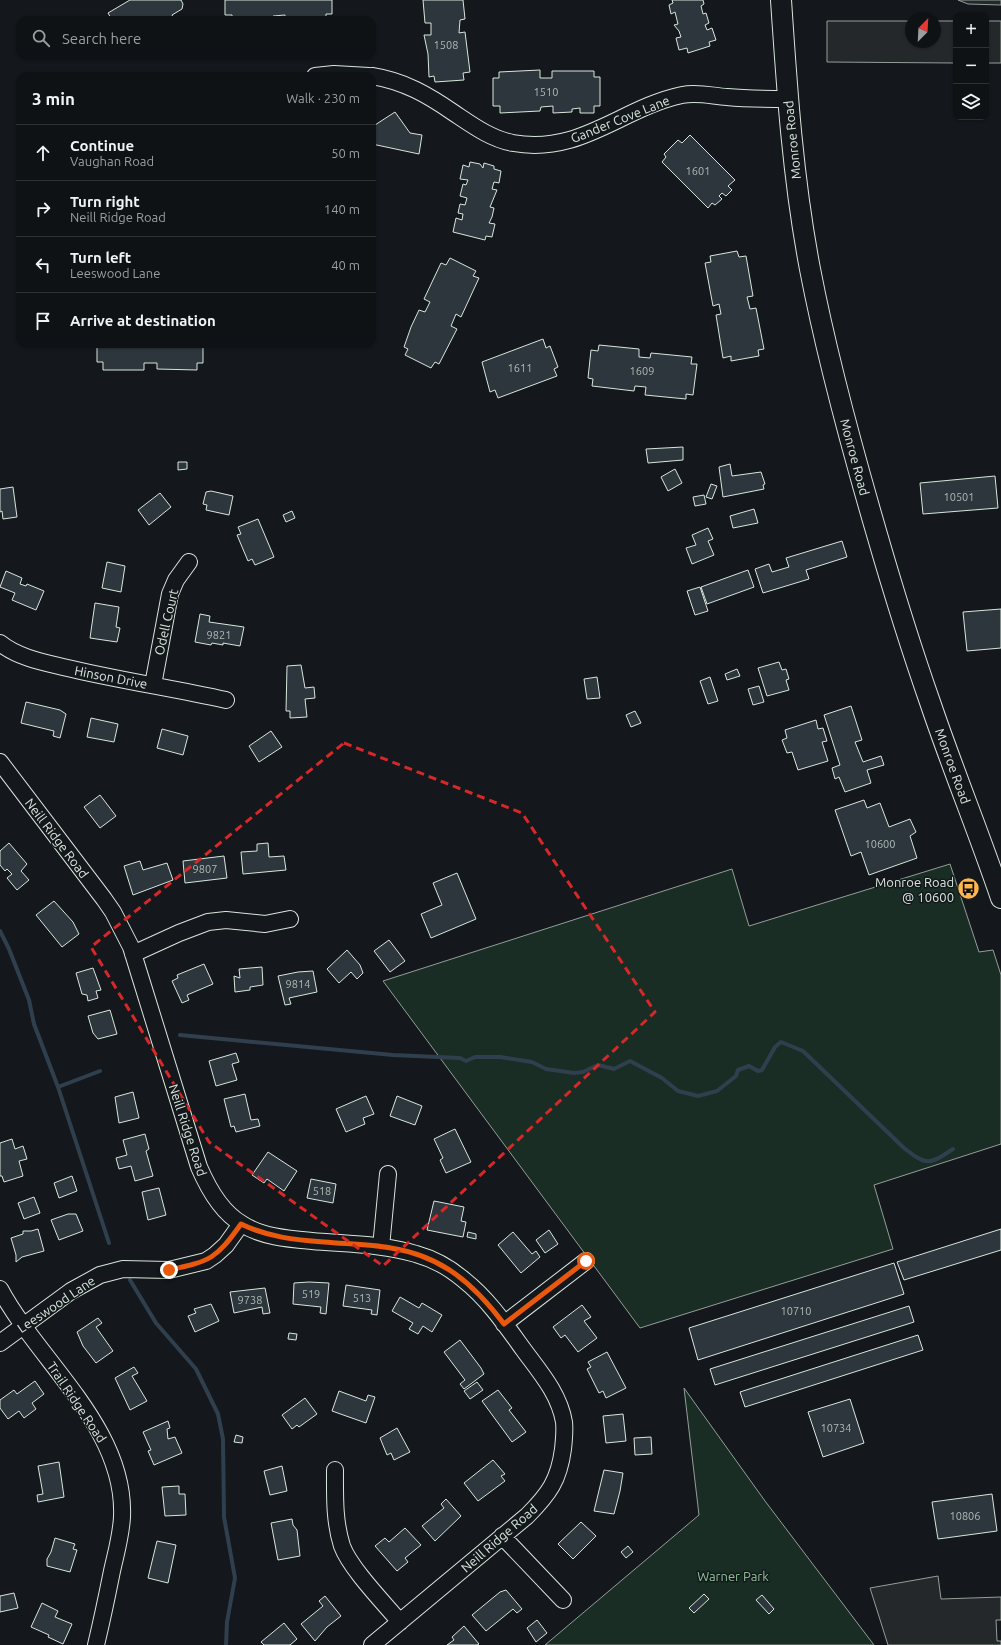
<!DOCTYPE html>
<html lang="en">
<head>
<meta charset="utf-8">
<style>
	:root { --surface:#0f1215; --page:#181b1e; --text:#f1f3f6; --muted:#9b9ea0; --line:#2f3234 }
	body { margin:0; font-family:Ubuntu,sans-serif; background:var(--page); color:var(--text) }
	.controls { position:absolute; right:12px; top:12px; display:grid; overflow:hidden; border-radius:8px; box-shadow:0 1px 3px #0004 }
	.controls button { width:36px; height:36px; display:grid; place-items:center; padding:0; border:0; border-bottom:1px solid var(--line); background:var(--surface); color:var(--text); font:20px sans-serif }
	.compass { position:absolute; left:905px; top:12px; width:36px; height:36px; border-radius:50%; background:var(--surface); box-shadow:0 1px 3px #0004; rotate:24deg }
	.stop { position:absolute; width:12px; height:12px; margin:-9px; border:3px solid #ea580c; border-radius:50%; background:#fff }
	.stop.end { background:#ea580c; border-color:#fff; box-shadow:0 1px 4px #0008 }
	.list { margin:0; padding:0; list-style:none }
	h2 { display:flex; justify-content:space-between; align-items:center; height:52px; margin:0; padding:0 16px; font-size:17px }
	h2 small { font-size:13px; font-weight:400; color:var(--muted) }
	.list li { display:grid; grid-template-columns:26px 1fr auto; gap:12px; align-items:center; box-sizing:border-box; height:56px; padding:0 16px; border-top:1px solid var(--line) }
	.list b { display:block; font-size:15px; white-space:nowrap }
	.list p { margin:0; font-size:13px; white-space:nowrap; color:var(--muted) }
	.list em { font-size:13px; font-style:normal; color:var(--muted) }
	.icon { flex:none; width:22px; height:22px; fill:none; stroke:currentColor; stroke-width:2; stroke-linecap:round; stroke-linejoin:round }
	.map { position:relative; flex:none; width:1001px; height:1645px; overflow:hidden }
	.search { position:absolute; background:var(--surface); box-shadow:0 1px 3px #0004; left:16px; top:16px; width:360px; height:44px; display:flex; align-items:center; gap:10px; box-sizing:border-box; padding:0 14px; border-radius:12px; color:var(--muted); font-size:15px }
	.panel { position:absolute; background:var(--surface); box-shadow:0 1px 3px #0004; left:16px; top:72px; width:360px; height:276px; border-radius:12px }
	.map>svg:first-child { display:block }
	.green { fill:#1a2d24; stroke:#939e99 }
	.parking { fill:#24282b; stroke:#939e99 }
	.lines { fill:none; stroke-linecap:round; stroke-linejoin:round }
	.stream { stroke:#2f3f4d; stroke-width:4 }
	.building { fill:#2c363c; stroke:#d8e6dc }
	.minor-casing { stroke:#d8e6dc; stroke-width:18 }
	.major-casing { stroke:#d8e6dc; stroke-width:22 }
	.minor { stroke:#14181c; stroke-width:16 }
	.major { stroke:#14181c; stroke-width:20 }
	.route { stroke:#ea580c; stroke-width:5 }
	.marked { fill:none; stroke:#d62828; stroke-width:3; stroke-dasharray:8 5; stroke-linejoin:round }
	.labels { text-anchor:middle; stroke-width:3; stroke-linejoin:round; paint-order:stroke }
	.number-label { font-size:11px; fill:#adbab4 }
	.street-label { font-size:13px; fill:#d8e6dc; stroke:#14181c }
	.poi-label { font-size:13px; fill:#d8e6dc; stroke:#14181c; text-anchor:end }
	.park-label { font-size:13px; fill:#8ac095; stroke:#14181c }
</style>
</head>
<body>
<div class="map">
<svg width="1001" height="1645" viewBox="0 0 1001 1645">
	<rect width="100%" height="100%" fill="#14181c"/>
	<path class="green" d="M950,864L979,952L993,950L1001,975V1144L874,1185L893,1249L640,1328L383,981L732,869L749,926Z
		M684,1388L765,1501L874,1645H545L699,1515Z"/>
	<path class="parking" d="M958,0H1001V5L968,4Z
		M827,21H911V42H935V21H956V63L827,62Z
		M986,21H1001V63H986Z
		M938,1576L941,1599L1001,1597V1620H996L997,1641H1001V1645H888L870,1588Z"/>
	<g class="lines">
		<path class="stream" d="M0,931L9,949L29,1000L34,1024L58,1087L109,1243
			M180,1035L393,1055L460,1058L466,1061L475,1057H500L532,1062L546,1069L574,1073L583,1072L598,1065L614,1069L630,1061L662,1078L678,1091L698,1096L717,1091L736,1076L738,1070L749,1066L758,1071L762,1070L775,1047L781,1042L803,1051L904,1148C927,1166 929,1165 953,1149
			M58,1087L100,1071
			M130,1280L156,1323L196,1369L218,1414L223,1439L224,1517L235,1578L227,1622L226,1645"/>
	</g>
	<path class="building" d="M130,0H181L183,4L182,9L172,15L174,19L173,20H112L108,13Z
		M225,0H332V14H326V18L285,20V15L273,16V20H232V15H225Z
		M423,0H463L465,19L460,20L459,33L465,32L470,72L463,73L464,80L435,82L434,76L429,77L428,54L424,35H431V23H425Z
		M672,0H703L704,4L701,6L703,14L706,13L709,23L705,25L707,30L712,28L716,40L709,42L710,46L688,53L687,48L679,50L676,38L681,37L679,31L674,25L678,24L675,12L671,14L669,5L673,3Z
		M540,70V78H552V71H594V77H600V106H594V113H580V108L572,109V112L553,113V106L541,107L540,111L500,113V106H493V78H499V72Z
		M395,112L410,133L422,135L419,154L372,144L375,125Z
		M690,135L735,180L728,186L732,190L726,196L722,193L719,196L722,199L715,205L712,203L708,208L662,162L666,157L664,154L678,140L682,143Z
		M470,162L480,164L483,168L484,163L494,166V169L501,171L499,183L494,182L492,189L497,190L490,207L494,208L492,217L489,223L495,224L492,237L486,236L485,240L453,232L456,218L462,220L463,214L458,213L460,204L465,205L467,198L460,196L463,184L466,185L468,180L460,179L463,165L469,167Z
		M737,251L739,257L746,256L753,296L747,297L750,309L756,308L764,349L758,350L759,356L731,361V356L723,358L716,315L721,314L719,304L713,306L705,263L711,262L710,256Z
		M450,258L476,271L473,276L479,278L461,317L456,314L451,326L457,329L439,364L435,362L431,368L405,355L408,349L404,347L411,327L419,310L425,312L430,302L424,299L441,263L446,265Z
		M543,339L546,348L550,346L558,367L554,369L557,376L498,398L495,390L490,392L482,362Z
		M97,344H203V363H197V370L157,369V363H144V370H103V362H97Z
		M599,345L639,349V357L650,358L651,353L692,357L691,364H697L693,395L686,394V399L645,395L646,387L635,386L634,391L592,386L593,379L588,378L591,350L598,351Z
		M683,447V460L648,463L646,449Z
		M178,462H187V469L178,470Z
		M730,464L732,476L761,472L765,484L763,485L764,489L723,497L719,467Z
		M675,469L682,483L668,491L661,477Z
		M995,476L998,508L923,514L920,483Z
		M711,484L717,486L712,499L706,497Z
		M13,487L17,517L3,519L2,511L0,512V489Z
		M211,491L233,496L229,515L206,510L207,505L203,504L206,492Z
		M160,493L171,507L149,525L138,510Z
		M704,495L706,504L695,506L693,497Z
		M754,509L758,523L733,528L730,516Z
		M292,511L295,518L286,522L283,515Z
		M258,519L274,557L255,565L252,559L248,561L237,535L241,534L238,527Z
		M708,528L713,539L708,541L714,555L692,564L686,548L696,545L692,535Z
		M842,541L847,557L806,570L809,579L763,593L755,569L769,564L772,572L789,567L786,558Z
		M107,562L125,566L121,592L102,588Z
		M748,570L754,587L707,604L701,587Z
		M6,571L22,578L20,584L26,586L27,584L44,591L36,610L12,600L15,593L0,587Z
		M700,587L708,611L695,615L687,591Z
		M95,603L119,607L116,627L120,628L117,642L90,638Z
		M1001,609V648L967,651L963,612Z
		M200,614L210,616L209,622L244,627L240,646L223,643V645L212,643L211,645L195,642Z
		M779,662L782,670L786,669L789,679L786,680L789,690L767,696L758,668Z
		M301,665L305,688L314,687L315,698L305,699L307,717L290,718V711H286L287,666Z
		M737,669L740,676L727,680L725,674Z
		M597,677L600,698L587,699L584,679Z
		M710,677L718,701L708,704L700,681Z
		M759,686L764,702L753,705L748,689Z
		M26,702L60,710L66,714L60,738L53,736L54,731L21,723Z
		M851,706L862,740L855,742L863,762L881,756L884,765L867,770L871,783L845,792L839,777L835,779L832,768L840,765L824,715Z
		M635,711L641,723L631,727L626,715Z
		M91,718L118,724L114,742L87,737Z
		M816,720L818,729L823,728L827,741L822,742L828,761L798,770L792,752L787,753L782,740L787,738L785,730Z
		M162,729L188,736L183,755L157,748Z
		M271,731L282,747L259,762L249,746Z
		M100,795L116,816L100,828L84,807Z
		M864,800L867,808L880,803L889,827L910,819L916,832L910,836L917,858L869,875L861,852L851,856L835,810Z
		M9,843L27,864L21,871L29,880L17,890L7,878L12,874L7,869L5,871L0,865V851Z
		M268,843L269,857L284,856L286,870L243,874L241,852L257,851V844Z
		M224,856L227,878L185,883L183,861Z
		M140,861L143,870L167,863L173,880L133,895L124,866Z
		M457,873L476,919L431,938L421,914L442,905L433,883Z
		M54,901L73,922L79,934L62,947L36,915Z
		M389,940L405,961L390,972L374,951Z
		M347,950L360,965L363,973L357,979L351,972L339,983L327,969Z
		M204,964L213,984L187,995L189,1000L182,1003L172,981L178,978L177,975Z
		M262,967L263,985L250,987V990L235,992L234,976L240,978L239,969Z
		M93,968L101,990L96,991L98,998L88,1001L87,995L82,994L76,973Z
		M313,971L317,992L289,998L291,1004L285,1005L278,976L298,972Z
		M110,1010L117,1034L98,1039L93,1033L88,1016Z
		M236,1053L239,1062L232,1064L237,1080L216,1086L209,1061Z
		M133,1092L139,1118L119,1123L115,1097Z
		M245,1094L251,1120L258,1119L260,1126L236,1132L234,1126L231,1127L224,1099Z
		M366,1096L374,1114L363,1118L365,1124L346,1132L336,1109Z
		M397,1096L422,1106L415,1125L390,1116Z
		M455,1129L471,1162L446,1173L440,1160L443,1158L434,1139Z
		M145,1134L149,1149L146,1151L153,1176L135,1181L131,1166L119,1169L116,1158L127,1155L123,1140Z
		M12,1139L15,1149L23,1146L27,1159L19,1161L23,1176L4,1182L2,1176H0V1143Z
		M268,1152L297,1171L284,1191L267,1179L264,1183L252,1175Z
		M72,1176L77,1191L59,1198L54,1183Z
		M311,1179L336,1184L333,1203L307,1198Z
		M159,1188L166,1215L148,1220L142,1192Z
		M34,1197L40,1213L24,1219L18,1203Z
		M434,1201L464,1207L461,1221L466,1222L463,1237L427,1230Z
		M68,1214H76L83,1231L59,1240L51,1220Z
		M38,1229L44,1251L22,1257L16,1262V1255L11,1238L23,1234V1231H31Z
		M1001,1229V1250L904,1280L897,1262Z
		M549,1230L558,1244L545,1253L536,1240Z
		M468,1232L476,1234V1239L467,1237Z
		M513,1232L532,1254L536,1251L540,1257L521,1273L498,1245Z
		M894,1263L904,1294L698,1360L689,1328Z
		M309,1282L329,1283L326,1314L320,1313L321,1307L293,1304L294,1283Z
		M346,1285L380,1290L377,1315L371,1314L372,1310L343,1306Z
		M265,1288L270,1313L263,1314L262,1307L234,1313L230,1292Z
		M400,1297L419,1308L422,1303L442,1315L432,1332L423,1326L418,1334L409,1329L413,1323L392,1311Z
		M211,1304L219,1321L195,1332L188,1316L196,1313L194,1309Z
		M582,1305L591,1317L584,1321L597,1338L578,1352L565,1335L561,1338L553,1327Z
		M909,1306L914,1322L715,1385L710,1369Z
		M98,1318L102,1323L96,1327L113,1351L96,1363L83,1346L77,1332Z
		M289,1333L297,1334L296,1340L288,1339Z
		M918,1335L923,1350L745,1407L740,1392Z
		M460,1340L481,1368L484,1374L464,1389L460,1384L465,1380L444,1352Z
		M607,1352L626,1388L606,1398L603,1391L599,1393L587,1369L591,1367L588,1362Z
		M134,1367L138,1373L132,1376L147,1401L130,1410L115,1378Z
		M35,1381L44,1394L32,1403L36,1409L24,1418L19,1411L8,1419L0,1408V1400L14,1390L17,1394Z
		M477,1382L483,1390L470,1399L464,1391Z
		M498,1390L512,1408L509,1410L526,1432L512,1442L482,1401Z
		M339,1391L366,1401L368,1395L375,1397L366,1423L332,1411Z
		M305,1398L317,1414L299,1427L297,1425L292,1429L282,1415Z
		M850,1399L864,1443L823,1457L808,1412Z
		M623,1414L626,1441L606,1443L603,1416Z
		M168,1421L170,1428L167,1429L168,1439L175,1437L182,1453L154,1465L148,1451L151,1450L143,1432Z
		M397,1428L410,1452L394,1460L391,1453L387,1455L380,1438Z
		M236,1435L243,1437L242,1443L234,1442Z
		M651,1437L652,1454L635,1455L634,1438Z
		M493,1460L505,1474L501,1476L505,1481L478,1501L464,1483Z
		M59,1462L64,1497L38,1502L37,1495L43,1494L38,1466Z
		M282,1466L287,1491L270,1495L264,1471Z
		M604,1470L623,1473L620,1491L614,1514L594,1511Z
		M179,1486V1494H185L186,1515L165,1516L162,1487Z
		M992,1494L997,1531L938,1539L932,1502Z
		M446,1499L461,1516L435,1541L422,1526L444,1508L441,1504Z
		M292,1519L293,1525L297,1530L300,1556L278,1560L271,1523Z
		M581,1522L596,1536L573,1559L558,1544Z
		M405,1528L421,1545L405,1558L408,1562L397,1571L375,1546L385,1538L389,1542Z
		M55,1538L75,1544L73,1549L77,1550L70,1572L47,1566V1559L51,1552Z
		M157,1541L176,1545L168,1583L148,1578Z
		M628,1546L633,1552L626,1558L621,1552Z
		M506,1590L522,1609L517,1613L513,1609L486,1631L472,1615L500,1592Z
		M14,1593L18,1608L0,1612V1596Z
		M704,1594L709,1599L694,1613L689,1608Z
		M762,1595L774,1609L769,1614L756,1600Z
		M325,1596L341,1616L327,1627L315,1641L301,1624L323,1606L319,1601Z
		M42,1603L58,1611L55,1617L72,1624L63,1644L48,1637L49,1635L31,1627Z
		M537,1620L547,1633L536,1642L527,1628Z
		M284,1623L297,1639L290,1645H264L261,1642Z
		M464,1626L479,1644L477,1645H447L454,1640L452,1637Z"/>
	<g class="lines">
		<defs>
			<path id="minor" d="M315,76L334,74L369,76
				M372,76C404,81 428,95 454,113C472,125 491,139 513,143C581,155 621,108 682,95C698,92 712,96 727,97C748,99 768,99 788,99
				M0,643C17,657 42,662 63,667C117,680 172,688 226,700
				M153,685L170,594L176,580L189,562
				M0,762L104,899L113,912L131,947L199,1167C208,1188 221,1212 242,1224C262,1237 289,1239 312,1241C346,1244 383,1244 416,1254C434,1259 450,1268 464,1280C488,1299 505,1324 523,1349C539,1371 559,1393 564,1422C565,1431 564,1440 563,1449C559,1480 549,1494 527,1516L372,1645
				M133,954L179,933L208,922L226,920L265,924L290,919
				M381,1247L388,1174
				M0,1289C39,1362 126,1428 122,1517C121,1536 116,1553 112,1571C107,1596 102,1620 96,1645
				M504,1324L586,1261
				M0,1343L71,1291L100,1275L123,1269L169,1270L206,1261L215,1255L226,1245L241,1224
				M335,1470C335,1495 334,1521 342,1546C350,1568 384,1603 400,1622
				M502,1536L563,1600"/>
			<path id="major" d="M781,0C787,90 793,180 810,269C827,358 851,445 876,531C893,590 911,648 931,705C953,770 979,833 1001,898"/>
		</defs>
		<use href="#minor" class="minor-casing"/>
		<use href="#major" class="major-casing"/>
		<use href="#minor" class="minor"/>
		<use href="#major" class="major"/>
	</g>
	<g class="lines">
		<path class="route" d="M169,1270C211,1261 216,1259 241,1224C268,1237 295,1240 324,1242C346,1244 369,1244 391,1248C442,1256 474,1284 504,1324L586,1261"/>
	</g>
	<path class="marked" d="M344,743L522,813L655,1012L383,1266L209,1142L91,947Z"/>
	<defs>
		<symbol id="bus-disc" viewBox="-11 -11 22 22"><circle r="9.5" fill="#ffb74d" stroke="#14181c"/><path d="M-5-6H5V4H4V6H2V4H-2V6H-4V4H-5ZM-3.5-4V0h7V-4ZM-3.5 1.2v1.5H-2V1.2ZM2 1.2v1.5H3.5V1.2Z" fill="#111"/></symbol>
	</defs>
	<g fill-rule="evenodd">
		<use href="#bus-disc" x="956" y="876" width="25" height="25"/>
	</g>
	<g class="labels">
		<g class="number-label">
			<text x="446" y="49">1508</text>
			<text x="546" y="96">1510</text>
			<text x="698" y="175">1601</text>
			<text x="520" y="372">1611</text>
			<text x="642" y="375">1609</text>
			<text x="959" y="501">10501</text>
			<text x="219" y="639">9821</text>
			<text x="880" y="848">10600</text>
			<text x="205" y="873">9807</text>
			<text x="298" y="988">9814</text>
			<text x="322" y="1195">518</text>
			<text x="311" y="1298">519</text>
			<text x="362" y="1302">513</text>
			<text x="250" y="1304">9738</text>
			<text x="796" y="1315">10710</text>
			<text x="836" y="1432">10734</text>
			<text x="965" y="1520">10806</text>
		</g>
		<g class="street-label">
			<text transform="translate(620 119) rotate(-22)" y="5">Gander Cove Lane</text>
			<text transform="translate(792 140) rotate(-96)" y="5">Monroe Road</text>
			<text transform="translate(855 457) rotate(75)" y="5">Monroe Road</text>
			<text transform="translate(166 622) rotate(-77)" y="5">Odell Court</text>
			<text transform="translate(111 677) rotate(11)" y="5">Hinson Drive</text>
			<text transform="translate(953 766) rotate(70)" y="5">Monroe Road</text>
			<text transform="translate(57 838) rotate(53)" y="5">Neill Ridge Road</text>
			<text transform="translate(188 1130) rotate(72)" y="5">Neill Ridge Road</text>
			<text transform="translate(56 1304) rotate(-34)" y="5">Leeswood Lane</text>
			<text transform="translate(77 1402) rotate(56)" y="5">Trail Ridge Road</text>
			<text transform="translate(499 1538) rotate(-41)" y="5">Neill Ridge Road</text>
		</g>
		<g class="poi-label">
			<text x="954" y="887">Monroe Road<tspan x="954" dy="15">@ 10600</tspan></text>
		</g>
		<g class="park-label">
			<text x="733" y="1581">Warner Park</text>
		</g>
	</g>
</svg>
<div class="controls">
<button>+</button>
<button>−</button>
<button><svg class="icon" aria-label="layers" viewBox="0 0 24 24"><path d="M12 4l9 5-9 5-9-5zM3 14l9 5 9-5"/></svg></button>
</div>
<svg class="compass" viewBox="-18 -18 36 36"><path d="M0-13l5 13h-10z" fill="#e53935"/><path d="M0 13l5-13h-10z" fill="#9b9ea0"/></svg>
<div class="stop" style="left:586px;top:1261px"></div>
<div class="stop end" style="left:169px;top:1270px"></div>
<div class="search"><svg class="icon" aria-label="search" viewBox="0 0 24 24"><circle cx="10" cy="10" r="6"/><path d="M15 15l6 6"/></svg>Search here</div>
<section class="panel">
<h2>3 min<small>Walk · 230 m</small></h2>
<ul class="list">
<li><svg class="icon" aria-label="ahead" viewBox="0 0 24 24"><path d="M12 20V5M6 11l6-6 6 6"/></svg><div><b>Continue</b><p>Vaughan Road</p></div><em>50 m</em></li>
<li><svg class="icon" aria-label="right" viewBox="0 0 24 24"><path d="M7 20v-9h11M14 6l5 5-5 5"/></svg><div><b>Turn right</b><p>Neill Ridge Road</p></div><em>140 m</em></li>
<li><svg class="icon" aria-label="left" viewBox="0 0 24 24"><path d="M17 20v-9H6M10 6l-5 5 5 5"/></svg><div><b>Turn left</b><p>Leeswood Lane</p></div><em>40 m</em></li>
<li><svg class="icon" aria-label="arrive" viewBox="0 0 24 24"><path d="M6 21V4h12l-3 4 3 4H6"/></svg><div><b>Arrive at destination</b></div></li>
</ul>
</section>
</div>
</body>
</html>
